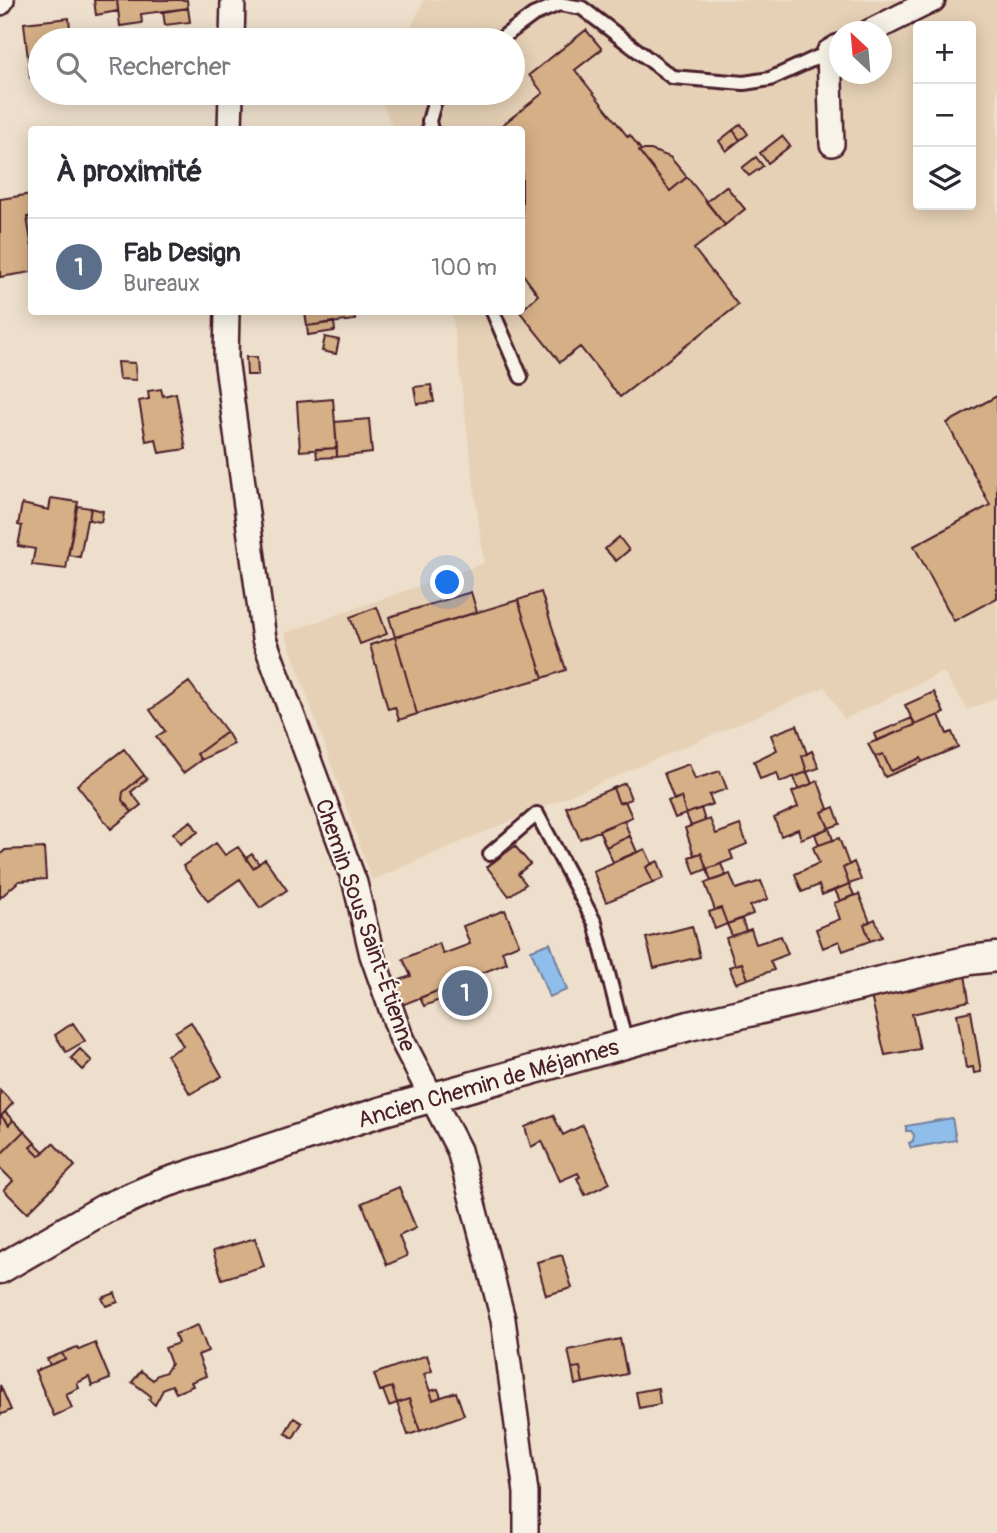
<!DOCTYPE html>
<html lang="fr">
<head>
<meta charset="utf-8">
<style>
	:root { --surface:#fff; --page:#f7f7f7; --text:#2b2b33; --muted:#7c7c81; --line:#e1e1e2; --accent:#d93025 }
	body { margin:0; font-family:Pangolin,sans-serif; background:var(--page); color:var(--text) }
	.controls { position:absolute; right:21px; top:21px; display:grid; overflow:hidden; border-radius:7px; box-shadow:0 4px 18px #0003 }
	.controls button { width:63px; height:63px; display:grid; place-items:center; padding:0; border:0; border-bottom:2px solid var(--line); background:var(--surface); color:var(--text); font:35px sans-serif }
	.compass { position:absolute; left:829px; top:21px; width:63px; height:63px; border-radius:50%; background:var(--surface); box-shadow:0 4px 18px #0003; rotate:334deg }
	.you { position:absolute; left:448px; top:583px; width:24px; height:24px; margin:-18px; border:5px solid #fff; border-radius:50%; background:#1a73e8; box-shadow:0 0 0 10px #1a73e833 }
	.badge { display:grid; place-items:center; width:46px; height:46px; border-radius:50%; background:var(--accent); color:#fff; font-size:23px; font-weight:700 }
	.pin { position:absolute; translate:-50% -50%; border:4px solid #fff; box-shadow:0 2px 7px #0006 }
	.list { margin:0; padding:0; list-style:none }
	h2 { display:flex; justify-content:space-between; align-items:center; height:91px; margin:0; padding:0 28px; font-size:30px }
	h2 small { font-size:23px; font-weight:400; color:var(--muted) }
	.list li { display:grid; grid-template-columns:46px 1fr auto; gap:21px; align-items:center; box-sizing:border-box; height:98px; padding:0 28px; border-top:2px solid var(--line) }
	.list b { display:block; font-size:26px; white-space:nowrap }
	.list p { margin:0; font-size:23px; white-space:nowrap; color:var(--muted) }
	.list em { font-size:23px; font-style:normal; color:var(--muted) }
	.icon { flex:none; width:38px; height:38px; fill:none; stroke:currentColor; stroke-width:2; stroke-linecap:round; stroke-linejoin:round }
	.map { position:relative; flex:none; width:997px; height:1533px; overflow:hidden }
	.search { position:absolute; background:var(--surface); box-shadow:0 4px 18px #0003; left:28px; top:28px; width:497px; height:77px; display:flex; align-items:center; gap:18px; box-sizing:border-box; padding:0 24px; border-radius:38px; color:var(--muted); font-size:26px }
	.panel { position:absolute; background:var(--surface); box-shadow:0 4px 18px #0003; left:28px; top:126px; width:497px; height:189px; border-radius:7px }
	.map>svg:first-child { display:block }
	.built { fill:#e6d1b6; fill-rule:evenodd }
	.water { fill:#8fbeea; stroke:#737e9e; stroke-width:2 }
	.building { fill:#d5af86; stroke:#4a1f2b; stroke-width:2 }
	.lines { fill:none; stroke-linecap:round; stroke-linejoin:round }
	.service-casing { stroke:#4a1f2b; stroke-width:18 }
	.minor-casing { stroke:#4a1f2b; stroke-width:28 }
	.tertiary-casing { stroke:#4a1f2b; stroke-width:33 }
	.service { stroke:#f7f3e8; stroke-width:12 }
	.minor { stroke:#f7f3e8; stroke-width:23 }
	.tertiary { stroke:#f7f3e8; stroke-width:28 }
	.labels { text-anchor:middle; stroke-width:5; stroke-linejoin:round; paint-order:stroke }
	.street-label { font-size:23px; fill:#4a1f2b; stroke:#f7f3e8 }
</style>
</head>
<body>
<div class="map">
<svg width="997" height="1533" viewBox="0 0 997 1533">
	<rect width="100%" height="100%" fill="#eddfcb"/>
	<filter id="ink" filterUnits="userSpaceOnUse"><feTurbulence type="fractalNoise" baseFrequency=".0143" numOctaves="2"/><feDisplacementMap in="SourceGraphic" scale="14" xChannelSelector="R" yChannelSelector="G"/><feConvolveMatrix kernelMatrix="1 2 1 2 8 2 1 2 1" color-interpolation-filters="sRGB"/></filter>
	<g filter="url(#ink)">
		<path class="built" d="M424,0H997V697L968,710L943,672L844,719L825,687L372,880L285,633L484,563L452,312H522V130L393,129L379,94L513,93V40H405ZM918,26H971V205H918ZM839,32H881V74H839Z"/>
		<path class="water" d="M550,943L567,990L549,997L531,950Z
			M952,1118L956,1140L911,1148L909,1143L913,1141L914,1135L911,1131H906V1126Z"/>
		<path class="building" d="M94,0H117L118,11L96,15Z
			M117,0H187L188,8L141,14L142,23L120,26Z
			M188,8L190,22L165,25L163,12Z
			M69,18L71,40H40V77L30,78L24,23Z
			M586,30L602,49L575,70L628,137L630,135L641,150L639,151L670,191L687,177L725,225L694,249L738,305L620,397L580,347L560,362L520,312L538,295L522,273V130H496L543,93L529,75Z
			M741,124L748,134L740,140L733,130Z
			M733,130L740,140L726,151L719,141Z
			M782,136L790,146L768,163L760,153Z
			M641,150H651L670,157L687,177L670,191L639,151Z
			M756,157L763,166L749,176L742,168Z
			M726,186L745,209L725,225L706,202Z
			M32,194V216L27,217L32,248V272L0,277V199Z
			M32,216V248L27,217Z
			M305,312H354L355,320L307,326Z
			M334,322L335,331L308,335L307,326Z
			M325,337L339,340L336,354L322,351Z
			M246,357H257L258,375H247Z
			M117,362L135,363L136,380L119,379Z
			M431,385L434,402L417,404L414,387Z
			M161,389L163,396L176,393L186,449L159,453L156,439L146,441L139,401L149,399L148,391Z
			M997,396V598L954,621L914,546L990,505L947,423Z
			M333,399L337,448L300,451L297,402Z
			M369,419L372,453L337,457L335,422Z
			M337,448V457L317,458L316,449Z
			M51,498L78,502L66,569L32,565L35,549L18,546L22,526L18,525L22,504L49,510Z
			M77,506L91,508L89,520H87L80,557L68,555Z
			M91,508L103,511L101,522L89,520Z
			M619,537L629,550L616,561L605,549Z
			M471,592L477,612L395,637L389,617Z
			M541,592L566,670L543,678L518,600Z
			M518,600L543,678L417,714L395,637Z
			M377,607L387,634L360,644L350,617Z
			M395,637L417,714L399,720L395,707L388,709L370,645Z
			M189,682L227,732L197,754L201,760L183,773L156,737L165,731L150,710Z
			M934,692L944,713L915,725L905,705Z
			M939,715L947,734L952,732L958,747L922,762L921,758L891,771L883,754L875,757L868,744Z
			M912,718L915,725L877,741L874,734Z
			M797,725L807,754L802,756L807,772L780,782L777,773L760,779L754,761L777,750L771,735Z
			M227,732L234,744L201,760L197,754Z
			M124,749L144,775L123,792L122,800L132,812L111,829L77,785Z
			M812,751L819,768L807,772L802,756Z
			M883,754L891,771L921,758L922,762L885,777L875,757Z
			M689,764L695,779L720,771L727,789L709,795L713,804L686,814L681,797L674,800L664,773Z
			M807,772L812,784L798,789L794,777Z
			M144,775L147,779L131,792L141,805L132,812L122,800L123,792Z
			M818,781L828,809L822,812L829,828L801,839L798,829L781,836L774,818L798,807L792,792Z
			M625,783L631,799L619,803L613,788Z
			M613,788L619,803L625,801L632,817L580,839L566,807Z
			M681,797L686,814L675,818L668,801Z
			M834,807L840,824L829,828L822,812Z
			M701,808L705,821L691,826L686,814Z
			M710,819L716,834L740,825L747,844L730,851L733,859L707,869L701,853L694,855L685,828Z
			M624,820L630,836L606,847L599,830Z
			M191,821L198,832L180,844L173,833Z
			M829,828L833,840L819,845L815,834Z
			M630,836L637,852L613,862L606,847Z
			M839,838L849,865L843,868L849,884L822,895L819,885L802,892L795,874L819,863L813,847Z
			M216,843L225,855L238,847L253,868L265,859L287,890L260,908L240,879L208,901L183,866Z
			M515,846L530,864L518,874L526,884L509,896L487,867Z
			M44,848L46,879L19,881L0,898V855L5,850Z
			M645,849L652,864L646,867L653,883L606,902L593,871Z
			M701,853L707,869L695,874L689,857Z
			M252,854L259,864L253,868L246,858Z
			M658,861L664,878L653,883L646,867Z
			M854,862L861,880L849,884L843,868Z
			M721,864L726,876L711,881L707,869Z
			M730,874L736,889L761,881L768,899L750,906L753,914L727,924L721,908L715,910L705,883Z
			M849,884L854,895L840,901L835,890Z
			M859,894L870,922L864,924L870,941L843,951L839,941L823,948L816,929L840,919L834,903Z
			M721,908L727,924L715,929L709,912Z
			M505,910L519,944L502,951L507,963L402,1005L394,982L411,976L403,959L439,943L443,954L470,944L463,926Z
			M742,919L746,931L732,936L727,924Z
			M875,919L882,937L870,941L864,924Z
			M692,926L700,957L654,968L646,938Z
			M751,929L756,944L781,936L788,954L770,961L774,970L748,979L742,963L735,965L726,938Z
			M742,963L748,979L736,983L729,967Z
			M965,974L969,1001L912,1014L920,1049L885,1055L871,996Z
			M442,989L445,998L424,1006L420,998Z
			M971,1011L981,1072L974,1073L973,1067L966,1068L957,1014Z
			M191,1022L222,1076L190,1094L167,1055L183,1046L175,1032Z
			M73,1023L85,1041L66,1052L55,1035Z
			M80,1049L92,1061L83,1070L71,1058Z
			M0,1090L13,1103L1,1116L9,1125L13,1120L24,1131L0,1155Z
			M5,1112L13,1120L9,1125L1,1116Z
			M553,1115L563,1135L583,1125L610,1183L585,1195L577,1178L580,1177L578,1173L560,1181L542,1141L531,1147L525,1127Z
			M24,1131L35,1143L30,1147L39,1156L53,1143L75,1166L27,1213L4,1190L13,1181L0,1168V1155Z
			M35,1143L44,1152L39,1156L30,1147Z
			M399,1187L416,1228L399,1236L407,1256L387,1265L362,1203Z
			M255,1238L264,1266L222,1279L213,1251Z
			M562,1255L572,1288L546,1295L537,1262Z
			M115,1293L118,1302L106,1306L102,1298Z
			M198,1325L208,1351L198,1355L206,1376L191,1382L193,1386L176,1393L172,1385L164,1388L155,1405L149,1400L151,1396L132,1382L141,1371L153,1380L157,1375L166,1372L171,1364L165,1348L178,1343L175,1334Z
			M620,1339L627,1374L583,1383L580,1367L572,1368L568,1350Z
			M95,1343L110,1379L92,1386L89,1377L77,1383L79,1388L66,1394L72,1408L54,1416L35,1371L65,1359L62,1353L77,1347L79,1350Z
			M62,1353L65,1359L50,1365L47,1359Z
			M427,1355L432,1371L424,1374L433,1400L456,1392L464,1415L420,1431L409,1399L397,1403L392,1387L380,1391L374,1374Z
			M580,1367L583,1383L575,1385L572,1368Z
			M0,1385L11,1410L0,1415Z
			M392,1387L397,1403L389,1406L383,1390Z
			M658,1388L660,1404L639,1408L636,1392Z
			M438,1389L441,1397L433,1400L430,1391Z
			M409,1399L420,1431L408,1435L397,1403Z
			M294,1418L302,1423L293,1438L285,1433Z"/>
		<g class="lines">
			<defs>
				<path id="service" d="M499,40L533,15L559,4L582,8L672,77L744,83L770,79L829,52
					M431,130L429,121L437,93
					M493,312L521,377
					M490,854L537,814L595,923L626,1043"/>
				<path id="minor" d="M0,3L2,0
					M869,32L933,0
					M232,40L233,0
					M230,130L231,93
					M832,144L829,52L839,46
					M227,312L226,358L264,639L355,883L372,955L402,1040L459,1150L503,1319L526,1493V1533"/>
				<path id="tertiary" d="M0,1269L104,1209L162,1184L380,1112L689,1026L970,960L997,957"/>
			</defs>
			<use href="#service" class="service-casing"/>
			<use href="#minor" class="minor-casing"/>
			<use href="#tertiary" class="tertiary-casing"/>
			<use href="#service" class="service"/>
			<use href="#minor" class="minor"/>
			<use href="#tertiary" class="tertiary"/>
		</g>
	</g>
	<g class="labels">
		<g class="street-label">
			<text transform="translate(366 925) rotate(71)" y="8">Chemin Sous Saint-Étienne</text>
			<text transform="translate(488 1083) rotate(-16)" y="8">Ancien Chemin de Méjannes</text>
		</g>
	</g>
</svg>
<div class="controls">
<button>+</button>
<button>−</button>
<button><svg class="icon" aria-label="layers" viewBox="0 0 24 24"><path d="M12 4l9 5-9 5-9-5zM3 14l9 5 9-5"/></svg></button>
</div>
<svg class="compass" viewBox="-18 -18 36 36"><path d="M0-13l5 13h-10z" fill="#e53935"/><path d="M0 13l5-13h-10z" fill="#7c7c81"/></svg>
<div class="you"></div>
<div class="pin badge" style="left:465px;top:993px;background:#5c6f8a">1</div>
<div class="search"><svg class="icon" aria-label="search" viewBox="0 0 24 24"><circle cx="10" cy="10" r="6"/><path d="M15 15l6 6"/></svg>Rechercher</div>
<section class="panel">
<h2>À proximité<small></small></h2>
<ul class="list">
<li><span class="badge" style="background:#5c6f8a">1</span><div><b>Fab Design</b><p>Bureaux</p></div><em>100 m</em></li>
</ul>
</section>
</div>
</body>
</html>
